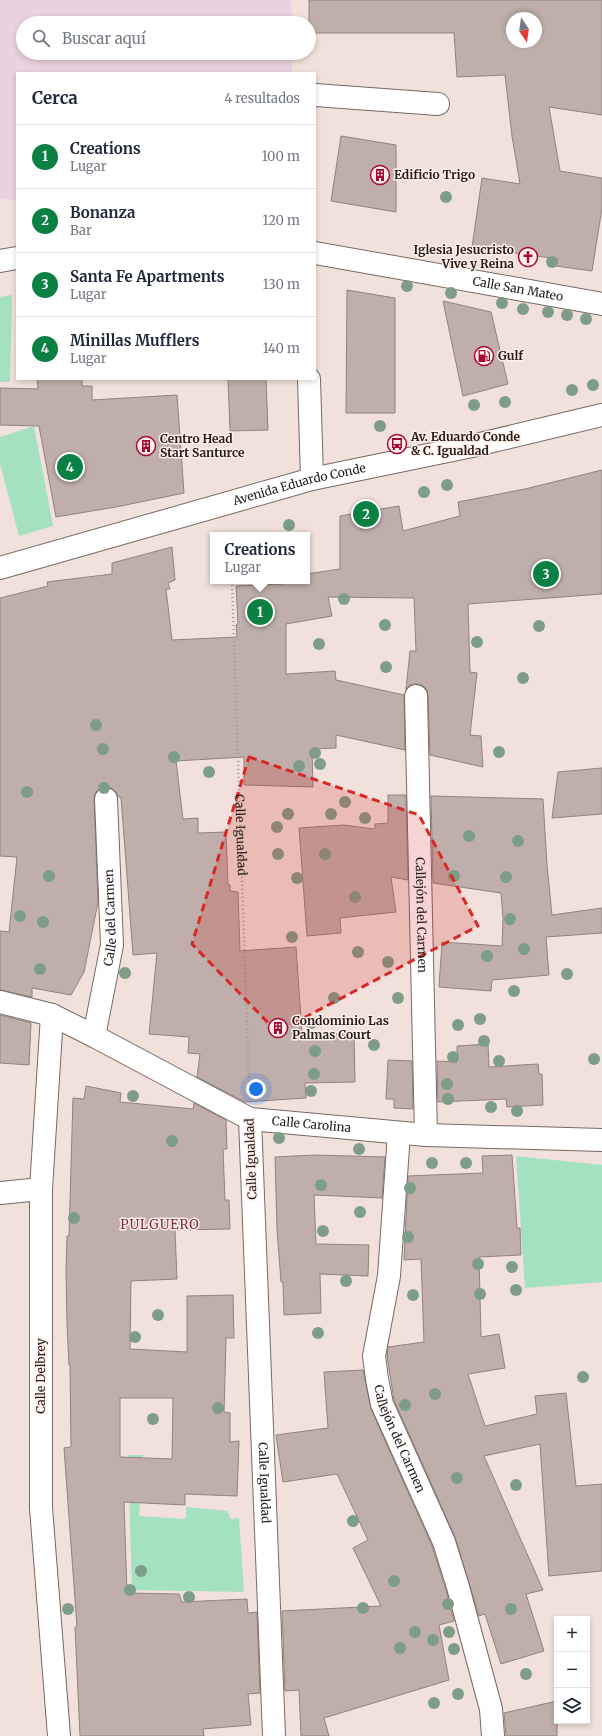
<!DOCTYPE html>
<html lang="es">
<head>
<meta charset="utf-8">
<style>
	:root { --surface:#fff; --page:#f6f6f7; --text:#1f2937; --muted:#747a83; --line:#e0e1e3; --accent:#0b8043 }
	body { margin:0; font-family:Merriweather,serif; background:var(--page); color:var(--text) }
	.controls { position:absolute; right:12px; bottom:12px; display:grid; overflow:hidden; border-radius:0px; box-shadow:0 2px 6px #0003 }
	.controls button { width:36px; height:36px; display:grid; place-items:center; padding:0; border:0; border-bottom:1px solid var(--line); background:var(--surface); color:var(--text); font:20px sans-serif }
	.compass { position:absolute; left:506px; top:12px; width:36px; height:36px; border-radius:50%; background:var(--surface); box-shadow:0 2px 6px #0003; rotate:167deg }
	.you { position:absolute; left:256px; top:1089px; width:14px; height:14px; margin:-10px; border:3px solid #fff; border-radius:50%; background:#1a73e8; box-shadow:0 0 0 6px #1a73e833 }
	.badge { display:grid; place-items:center; width:26px; height:26px; border-radius:50%; background:var(--accent); color:#fff; font-size:13px; font-weight:700 }
	.pin { position:absolute; translate:-50% -50%; border:2px solid #fff; box-shadow:0 1px 4px #0006 }
	.popup { position:absolute; left:210px; top:532px; width:100px; height:52px; box-sizing:border-box; display:grid; place-content:center; border-radius:0px; background:var(--surface); filter:drop-shadow(0 1px 3px #0005); font-size:13px; white-space:nowrap; color:var(--muted) }
	.popup b { font-size:15px; color:var(--text) }
	.popup::after { content:''; position:absolute; left:50%; top:100%; margin-left:-8px; border:8px solid transparent; border-top-color:var(--surface) }
	.list { margin:0; padding:0; list-style:none }
	h2 { display:flex; justify-content:space-between; align-items:center; height:52px; margin:0; padding:0 16px; font-size:17px }
	h2 small { font-size:13px; font-weight:400; color:var(--muted) }
	.list li { display:grid; grid-template-columns:26px 1fr auto; gap:12px; align-items:center; box-sizing:border-box; height:64px; padding:0 16px; border-top:1px solid var(--line) }
	.list b { display:block; font-size:15px; white-space:nowrap }
	.list p { margin:0; font-size:13px; white-space:nowrap; color:var(--muted) }
	.list em { font-size:13px; font-style:normal; color:var(--muted) }
	.icon { flex:none; width:22px; height:22px; fill:none; stroke:currentColor; stroke-width:2; stroke-linecap:round; stroke-linejoin:round }
	.map { position:relative; flex:none; width:602px; height:1736px; overflow:hidden }
	.search { position:absolute; background:var(--surface); box-shadow:0 2px 6px #0003; left:16px; top:16px; width:300px; height:44px; display:flex; align-items:center; gap:10px; box-sizing:border-box; padding:0 14px; border-radius:22px; color:var(--muted); font-size:15px }
	.panel { position:absolute; background:var(--surface); box-shadow:0 2px 6px #0003; left:16px; top:72px; width:300px; height:308px; border-radius:0px }
	.map>svg:first-child { display:block }
	.education { fill:#ead3e0 }
	.green { fill:#a4e1bf }
	.building { fill:#bfaea9; stroke:#92827d; fill-rule:evenodd }
	.lines { fill:none; stroke-linecap:round; stroke-linejoin:round }
	.minor-casing { stroke:#776963; stroke-width:24 }
	.path { stroke:#a39792; stroke-width:2.5; stroke-dasharray:1 3; stroke-linecap:butt }
	.minor { stroke:#fff; stroke-width:22 }
	.tree { fill:#7e9d88 }
	.marked { fill:#d62828; fill-opacity:0.2; stroke:#d62828; stroke-width:3; stroke-dasharray:8 5; stroke-linejoin:round }
	.labels { text-anchor:middle; stroke-width:3; stroke-linejoin:round; paint-order:stroke }
	.poi-label { font-size:12px; font-weight:bold; fill:#221c1a; stroke:#ffeee7; text-anchor:start }
	.street-label { font-size:12px; fill:#221c1a; stroke:#ffeee7 }
	.neighbourhood-label { font-size:13px; letter-spacing:1px; fill:#79323d; stroke:#ffeee7 }
</style>
</head>
<body>
<div class="map">
<svg width="602" height="1736" viewBox="0 0 602 1736">
	<rect width="100%" height="100%" fill="#f1e1da"/>
	<path class="education" d="M0,0H291L292,23H23V53H292V73H17V200L0,199Z"/>
	<path class="green" d="M12,295L10,382H0V297Z
		M34,426L53,526L19,536L0,464V437Z
		M516,1156L602,1165V1282L525,1288Z
		M128,1455H143L139,1516L186,1519V1507L228,1511L230,1519L239,1518L244,1592L132,1590Z"/>
	<path class="building" d="M309,0H602V115L549,107L560,171L602,178V208L592,271L556,266L558,259L472,247L482,178L520,184L512,136L505,75L457,77L454,33H309ZM512,18H536V42H512Z
		M341,136L396,145V212L331,201Z
		M347,290L395,298V413H346Z
		M443,301L491,312L508,384L463,396Z
		M37,379H82V386H92V400L177,395L184,493L116,507L56,517L39,426L0,425V388L38,389Z
		M228,379H266L268,430L230,431Z
		M602,470V594L468,604L470,672L477,673L470,735L481,736L483,767L430,755L428,696L427,690L422,685L416,684L410,685L406,689L410,651H416L414,598L328,597L332,616L286,624V674L335,671L336,680L404,695L405,750L336,735V748L312,749L313,787L244,785V757L176,761L183,819L198,818V833L226,832L228,885H230V891L238,892L240,951L296,947L302,1034H354L355,1082L305,1083L306,1098L245,1102L197,1077L200,1054L188,1053L189,1037L149,1034L157,953L133,955L121,797H118L116,792L111,788L105,787L99,789L95,793L94,799L98,902L84,972L71,995L32,988V997L0,990V931L9,932L17,857L0,856V598L48,586L47,582L112,574V563L172,547L175,580L168,583L170,589H166L172,640L237,637L236,625L238,624L236,586L283,584V581H307V574L340,569V516L399,506L403,531L460,516L458,502L525,489Z
		M602,768V814L552,818L558,772Z
		M388,795H406L408,880L391,877L396,912L340,918L341,933L307,936L299,828L343,825L375,829V824L388,823Z
		M431,796L543,799L547,865L552,915L602,908V933L546,937L549,975L492,980L491,991L439,987L442,942L502,946L503,918L501,893L433,883Z
		M0,1015L31,1023L29,1065L0,1063Z
		M488,1044L489,1067L538,1064L539,1074H542L543,1105L507,1107L506,1099L438,1102L437,1061L457,1062V1046Z
		M388,1060L412,1061L413,1109L394,1108V1099H386Z
		M86,1086L121,1093L120,1102L193,1109L194,1103L226,1120L227,1149H223L225,1200H229L230,1229L175,1230L177,1279L131,1281L130,1349L187,1352V1296L233,1295L234,1338H226L224,1412L230,1413V1442L239,1441L237,1496L185,1494V1505L124,1502L127,1593L179,1594L182,1602L247,1599L248,1613L257,1612L260,1693L248,1694L251,1725L203,1729L204,1736H80L75,1627H77L64,1448L71,1447L70,1365H69L67,1324L66,1272L67,1236H69L73,1098L84,1099ZM120,1398H173L172,1459L120,1457Z
		M315,1155L385,1157L382,1198L314,1195L316,1244L369,1245L368,1276L320,1274L321,1313L284,1315L283,1282H281L277,1229L275,1157Z
		M512,1155L517,1228H520L521,1255L479,1257L481,1337L499,1334L505,1368L468,1374L485,1426L537,1414L535,1396L566,1393L576,1486L602,1484V1571L549,1576L540,1444L484,1456L543,1590L526,1594L544,1651L501,1664L485,1614L479,1616L455,1537L394,1400L387,1356L388,1347L424,1342L421,1259L404,1260L408,1176L483,1173L482,1156Z
		M363,1370L371,1409L432,1546L446,1590L454,1621L439,1625L449,1680L324,1718L329,1736H301L299,1690L285,1691L282,1611L381,1606L353,1548L368,1540L337,1474L283,1482L276,1435L328,1428L324,1372Z
		M557,1701V1736H506L504,1713Z"/>
	<g class="lines">
		<defs>
			<g id="minor">
				<path d="M315,95L438,104"/>
				<path id="s2" d="M315,253L602,304"/>
				<path d="M0,261L17,258"/>
				<path d="M309,379L312,479"/>
				<path id="s3" d="M0,568L312,479L472,446L602,415"/>
				<path id="s4" d="M416,696L426,1135"/>
				<path id="s5" d="M0,1002L52,1015L94,1036L250,1119L426,1135L602,1140"/>
				<path d="M52,1015L41,1189V1508L59,1736"/>
				<path id="s6" d="M94,1036L112,945L106,799"/>
				<path id="s7" d="M250,1119L274,1736"/>
				<path id="s8" d="M399,1133L389,1276L374,1356L377,1379L382,1404L444,1542L458,1587L491,1709L493,1736"/>
				<path d="M0,1193L41,1189"/>
			</g>
		</defs>
		<use href="#minor" class="minor-casing"/>
		<path class="path" id="s1" d="M232,581L249,1087"/>
		<use href="#minor" class="minor"/>
	</g>
	<g class="tree">
		<circle cx="446" cy="197" r="6"/>
		<circle cx="552" cy="262" r="6"/>
		<circle cx="407" cy="286" r="6"/>
		<circle cx="451" cy="293" r="6"/>
		<circle cx="502" cy="303" r="6"/>
		<circle cx="523" cy="309" r="6"/>
		<circle cx="548" cy="312" r="6"/>
		<circle cx="567" cy="315" r="6"/>
		<circle cx="586" cy="319" r="6"/>
		<circle cx="593" cy="385" r="6"/>
		<circle cx="572" cy="390" r="6"/>
		<circle cx="505" cy="402" r="6"/>
		<circle cx="474" cy="405" r="6"/>
		<circle cx="380" cy="426" r="6"/>
		<circle cx="447" cy="485" r="6"/>
		<circle cx="424" cy="492" r="6"/>
		<circle cx="289" cy="525" r="6"/>
		<circle cx="344" cy="599" r="6"/>
		<circle cx="385" cy="625" r="6"/>
		<circle cx="539" cy="626" r="6"/>
		<circle cx="477" cy="642" r="6"/>
		<circle cx="319" cy="644" r="6"/>
		<circle cx="386" cy="667" r="6"/>
		<circle cx="523" cy="678" r="6"/>
		<circle cx="96" cy="725" r="6"/>
		<circle cx="103" cy="749" r="6"/>
		<circle cx="499" cy="752" r="6"/>
		<circle cx="315" cy="753" r="6"/>
		<circle cx="174" cy="757" r="6"/>
		<circle cx="320" cy="764" r="6"/>
		<circle cx="299" cy="766" r="6"/>
		<circle cx="209" cy="772" r="6"/>
		<circle cx="104" cy="788" r="6"/>
		<circle cx="27" cy="792" r="6"/>
		<circle cx="345" cy="802" r="6"/>
		<circle cx="288" cy="814" r="6"/>
		<circle cx="331" cy="814" r="6"/>
		<circle cx="365" cy="818" r="6"/>
		<circle cx="277" cy="827" r="6"/>
		<circle cx="469" cy="836" r="6"/>
		<circle cx="518" cy="841" r="6"/>
		<circle cx="278" cy="854" r="6"/>
		<circle cx="325" cy="854" r="6"/>
		<circle cx="49" cy="876" r="6"/>
		<circle cx="454" cy="876" r="6"/>
		<circle cx="506" cy="877" r="6"/>
		<circle cx="297" cy="878" r="6"/>
		<circle cx="355" cy="897" r="6"/>
		<circle cx="20" cy="916" r="6"/>
		<circle cx="510" cy="919" r="6"/>
		<circle cx="43" cy="922" r="6"/>
		<circle cx="292" cy="937" r="6"/>
		<circle cx="524" cy="949" r="6"/>
		<circle cx="358" cy="952" r="6"/>
		<circle cx="487" cy="956" r="6"/>
		<circle cx="388" cy="962" r="6"/>
		<circle cx="40" cy="969" r="6"/>
		<circle cx="125" cy="973" r="6"/>
		<circle cx="567" cy="974" r="6"/>
		<circle cx="514" cy="991" r="6"/>
		<circle cx="334" cy="998" r="6"/>
		<circle cx="398" cy="998" r="6"/>
		<circle cx="480" cy="1019" r="6"/>
		<circle cx="311" cy="1023" r="6"/>
		<circle cx="458" cy="1025" r="6"/>
		<circle cx="484" cy="1041" r="6"/>
		<circle cx="374" cy="1045" r="6"/>
		<circle cx="315" cy="1051" r="6"/>
		<circle cx="453" cy="1057" r="6"/>
		<circle cx="594" cy="1059" r="6"/>
		<circle cx="499" cy="1061" r="6"/>
		<circle cx="314" cy="1074" r="6"/>
		<circle cx="447" cy="1084" r="6"/>
		<circle cx="311" cy="1091" r="6"/>
		<circle cx="133" cy="1096" r="6"/>
		<circle cx="448" cy="1099" r="6"/>
		<circle cx="491" cy="1107" r="6"/>
		<circle cx="517" cy="1111" r="6"/>
		<circle cx="279" cy="1138" r="6"/>
		<circle cx="172" cy="1141" r="6"/>
		<circle cx="359" cy="1149" r="6"/>
		<circle cx="432" cy="1163" r="6"/>
		<circle cx="466" cy="1163" r="6"/>
		<circle cx="321" cy="1185" r="6"/>
		<circle cx="410" cy="1188" r="6"/>
		<circle cx="360" cy="1212" r="6"/>
		<circle cx="74" cy="1218" r="6"/>
		<circle cx="323" cy="1231" r="6"/>
		<circle cx="408" cy="1237" r="6"/>
		<circle cx="478" cy="1264" r="6"/>
		<circle cx="512" cy="1267" r="6"/>
		<circle cx="346" cy="1281" r="6"/>
		<circle cx="516" cy="1290" r="6"/>
		<circle cx="480" cy="1294" r="6"/>
		<circle cx="413" cy="1295" r="6"/>
		<circle cx="158" cy="1315" r="6"/>
		<circle cx="318" cy="1333" r="6"/>
		<circle cx="135" cy="1337" r="6"/>
		<circle cx="583" cy="1377" r="6"/>
		<circle cx="435" cy="1394" r="6"/>
		<circle cx="405" cy="1405" r="6"/>
		<circle cx="218" cy="1408" r="6"/>
		<circle cx="153" cy="1419" r="6"/>
		<circle cx="457" cy="1478" r="6"/>
		<circle cx="516" cy="1485" r="6"/>
		<circle cx="353" cy="1521" r="6"/>
		<circle cx="141" cy="1571" r="6"/>
		<circle cx="394" cy="1581" r="6"/>
		<circle cx="130" cy="1590" r="6"/>
		<circle cx="189" cy="1597" r="6"/>
		<circle cx="448" cy="1604" r="6"/>
		<circle cx="363" cy="1608" r="6"/>
		<circle cx="68" cy="1609" r="6"/>
		<circle cx="511" cy="1609" r="6"/>
		<circle cx="415" cy="1632" r="6"/>
		<circle cx="449" cy="1632" r="6"/>
		<circle cx="433" cy="1640" r="6"/>
		<circle cx="400" cy="1648" r="6"/>
		<circle cx="454" cy="1649" r="6"/>
		<circle cx="526" cy="1674" r="6"/>
		<circle cx="458" cy="1694" r="6"/>
		<circle cx="434" cy="1703" r="6"/>
	</g>
	<path class="marked" d="M249,757L419,815L478,926L277,1032L192,944Z"/>
	<defs>
		<symbol id="building-ring" viewBox="-11 -11 22 22"><circle r="9.5" fill="#ffeee7" stroke="#a50a3b" stroke-width="1.5"/><path d="M-4-6H4V6H1V3H-1V6H-4ZM-2.5-4.3h1.7v1.8h-1.7ZM.8-4.3h1.7v1.8H.8ZM-2.5-1h1.7V.8h-1.7ZM.8-1h1.7V.8H.8Z" fill="#a50a3b"/></symbol>
		<symbol id="church-ring" viewBox="-11 -11 22 22"><circle r="9.5" fill="#ffeee7" stroke="#a50a3b" stroke-width="1.5"/><path d="M-1.2-6h2.4v3.5h3.3v2.4h-3.3V6h-2.4V-.1h-3.3v-2.4h3.3Z" fill="#a50a3b"/></symbol>
		<symbol id="fuel-ring" viewBox="-11 -11 22 22"><circle r="9.5" fill="#ffeee7" stroke="#a50a3b" stroke-width="1.5"/><path d="M-5.5-6h7V0h2V4h1.3V-2.5L3-4.5l.8-.8L6-3V5H2.5V1h-1V6h-7ZM-4.2-4.7v3.2H.2V-4.7Z" fill="#a50a3b"/></symbol>
		<symbol id="bus-ring" viewBox="-11 -11 22 22"><circle r="9.5" fill="#ffeee7" stroke="#a50a3b" stroke-width="1.5"/><path d="M-5-6H5V4H4V6H2V4H-2V6H-4V4H-5ZM-3.5-4V0h7V-4ZM-3.5 1.2v1.5H-2V1.2ZM2 1.2v1.5H3.5V1.2Z" fill="#a50a3b"/></symbol>
	</defs>
	<g fill-rule="evenodd">
		<use href="#building-ring" x="369" y="164" width="22" height="22"/>
		<use href="#church-ring" x="517" y="246" width="22" height="22"/>
		<use href="#fuel-ring" x="473" y="345" width="22" height="22"/>
		<use href="#bus-ring" x="386" y="433" width="22" height="22"/>
		<use href="#building-ring" x="135" y="435" width="22" height="22"/>
		<use href="#building-ring" x="267" y="1017" width="22" height="22"/>
	</g>
	<g class="labels">
		<g class="poi-label">
			<text x="394" y="179">Edificio Trigo</text>
			<text x="514" y="254" text-anchor="end">Iglesia Jesucristo<tspan x="514" dy="14">Vive y Reina</tspan></text>
			<text x="498" y="360">Gulf</text>
			<text x="411" y="441">Av. Eduardo Conde<tspan x="411" dy="14">&amp; C. Igualdad</tspan></text>
			<text x="160" y="443">Centro Head<tspan x="160" dy="14">Start Santurce</tspan></text>
			<text x="292" y="1025">Condominio Las<tspan x="292" dy="14">Palmas Court</tspan></text>
		</g>
		<g class="street-label">
			<text dy="4" stroke="none"><textPath href="#s2" startOffset="206">Calle San Mateo</textPath></text>
			<text dy="4" stroke="none"><textPath href="#s3" startOffset="311">Avenida Eduardo Conde</textPath></text>
			<text dy="4" stroke="none"><textPath href="#s1" startOffset="254">Calle Igualdad</textPath></text>
			<text dy="4" stroke="none"><textPath href="#s4" startOffset="219">Callejón del Carmen</textPath></text>
			<text dy="4" stroke="none"><textPath href="#s6" startOffset="120">Calle del Carmen</textPath></text>
			<text dy="4" stroke="none"><textPath href="#s5" startOffset="339">Calle Carolina</textPath></text>
			<text transform="translate(251 1159) rotate(-92)" y="4">Calle Igualdad</text>
			<text transform="translate(41 1376) rotate(-90)" y="4">Calle Delbrey</text>
			<text dy="4" stroke="none"><textPath href="#s8" startOffset="312">Callejón del Carmen</textPath></text>
			<text dy="4" stroke="none"><textPath href="#s7" startOffset="364">Calle Igualdad</textPath></text>
		</g>
		<g class="neighbourhood-label">
			<text x="160" y="1229">PULGUERO</text>
		</g>
	</g>
</svg>
<div class="controls">
<button>+</button>
<button>−</button>
<button><svg class="icon" aria-label="layers" viewBox="0 0 24 24"><path d="M12 4l9 5-9 5-9-5zM3 14l9 5 9-5"/></svg></button>
</div>
<svg class="compass" viewBox="-18 -18 36 36"><path d="M0-13l5 13h-10z" fill="#e53935"/><path d="M0 13l5-13h-10z" fill="#747a83"/></svg>
<div class="you"></div>
<div class="pin badge" style="left:260px;top:612px">1</div>
<div class="popup"><b>Creations</b>Lugar</div>
<div class="pin badge" style="left:366px;top:514px">2</div>
<div class="pin badge" style="left:546px;top:574px">3</div>
<div class="pin badge" style="left:70px;top:467px">4</div>
<div class="search"><svg class="icon" aria-label="search" viewBox="0 0 24 24"><circle cx="10" cy="10" r="6"/><path d="M15 15l6 6"/></svg>Buscar aquí</div>
<section class="panel">
<h2>Cerca<small>4 resultados</small></h2>
<ul class="list">
<li><span class="badge">1</span><div><b>Creations</b><p>Lugar</p></div><em>100 m</em></li>
<li><span class="badge">2</span><div><b>Bonanza</b><p>Bar</p></div><em>120 m</em></li>
<li><span class="badge">3</span><div><b>Santa Fe Apartments</b><p>Lugar</p></div><em>130 m</em></li>
<li><span class="badge">4</span><div><b>Minillas Mufflers</b><p>Lugar</p></div><em>140 m</em></li>
</ul>
</section>
</div>
</body>
</html>
